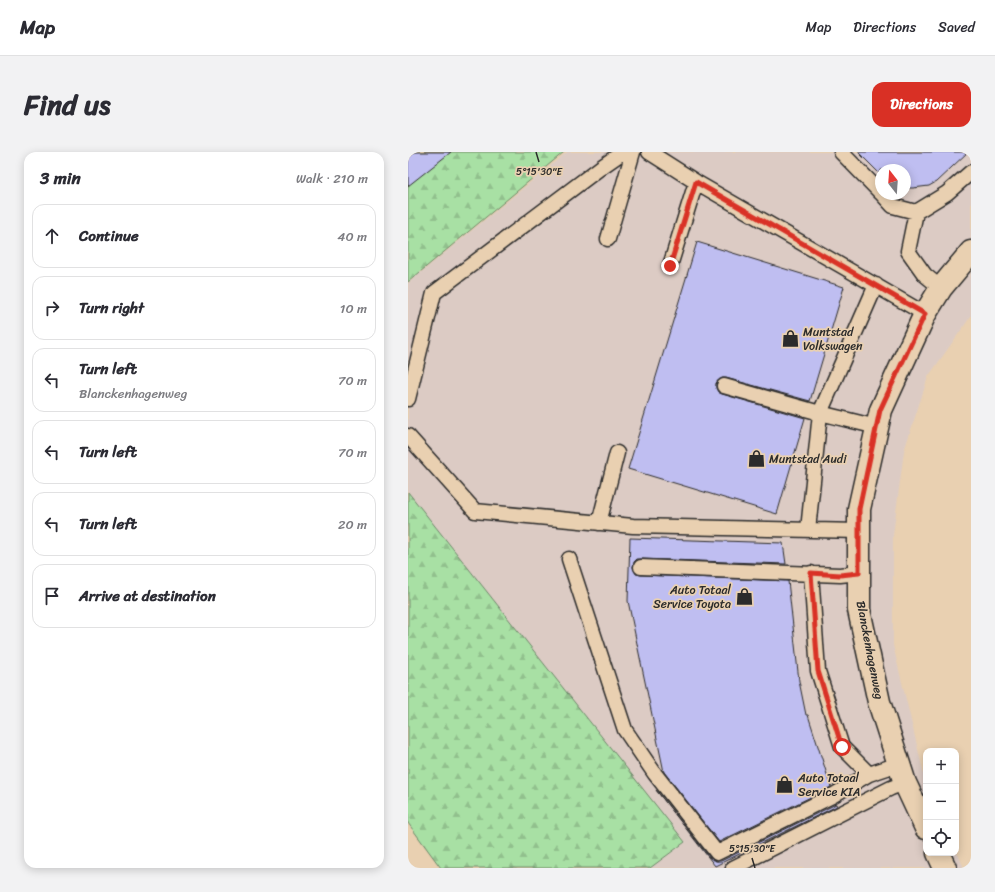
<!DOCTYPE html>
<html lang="en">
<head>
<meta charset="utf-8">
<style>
	:root { --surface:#fff; --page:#f2f2f3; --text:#2b2b33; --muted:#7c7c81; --line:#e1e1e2; --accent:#d93025 }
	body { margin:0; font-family:Sriracha,sans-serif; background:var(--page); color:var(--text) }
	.controls { position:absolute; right:12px; bottom:12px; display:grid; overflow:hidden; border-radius:8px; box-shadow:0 2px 10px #0003 }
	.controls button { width:36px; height:36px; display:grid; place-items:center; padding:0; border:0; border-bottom:1px solid var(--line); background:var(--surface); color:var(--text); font:20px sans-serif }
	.compass { position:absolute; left:467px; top:12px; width:36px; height:36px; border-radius:50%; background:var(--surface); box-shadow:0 2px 10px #0003; rotate:343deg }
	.stop { position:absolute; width:12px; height:12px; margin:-9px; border:3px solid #d93025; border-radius:50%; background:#fff }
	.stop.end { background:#d93025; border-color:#fff; box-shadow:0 1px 4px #0008 }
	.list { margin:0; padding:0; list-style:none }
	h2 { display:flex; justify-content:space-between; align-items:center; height:52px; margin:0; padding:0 16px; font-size:17px }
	h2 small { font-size:13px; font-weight:400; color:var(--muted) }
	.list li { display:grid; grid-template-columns:26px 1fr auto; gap:12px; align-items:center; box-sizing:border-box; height:64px; margin:0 8px 8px; padding:0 8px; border:1px solid var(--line); border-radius:12px }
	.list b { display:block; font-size:15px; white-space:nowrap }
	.list p { margin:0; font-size:13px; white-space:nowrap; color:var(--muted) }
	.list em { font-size:13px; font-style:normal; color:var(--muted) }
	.icon { flex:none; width:22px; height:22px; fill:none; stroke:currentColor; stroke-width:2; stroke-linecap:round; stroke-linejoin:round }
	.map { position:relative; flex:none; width:563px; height:716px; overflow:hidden; border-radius:12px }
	header { display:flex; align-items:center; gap:24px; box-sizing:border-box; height:56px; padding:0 20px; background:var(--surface); border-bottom:1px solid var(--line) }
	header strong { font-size:19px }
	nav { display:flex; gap:22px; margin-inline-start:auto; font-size:14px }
	.intro { display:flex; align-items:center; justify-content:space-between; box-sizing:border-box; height:96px; padding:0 24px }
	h1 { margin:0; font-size:28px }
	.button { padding:10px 18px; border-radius:12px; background:var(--accent); color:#fff; font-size:14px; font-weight:700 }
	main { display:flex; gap:24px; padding:0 24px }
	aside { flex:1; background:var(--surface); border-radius:12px; box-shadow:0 2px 10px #0003 }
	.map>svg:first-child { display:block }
	.built { fill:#dccbc4; fill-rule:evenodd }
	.forest { fill:url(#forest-firs); stroke:#6a8668 }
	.building { fill:#bfbef1; stroke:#2b2b2b }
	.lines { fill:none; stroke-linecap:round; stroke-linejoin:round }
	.service-casing { stroke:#2b2b2b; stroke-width:17 }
	.minor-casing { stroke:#2b2b2b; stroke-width:25 }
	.service { stroke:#e9d0b1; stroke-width:14 }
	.minor { stroke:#e9d0b1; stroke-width:22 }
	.route { stroke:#d93025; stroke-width:5 }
	.ticks { fill:none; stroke:#2b2b2b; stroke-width:1.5 }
	.labels { text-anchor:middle; stroke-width:3.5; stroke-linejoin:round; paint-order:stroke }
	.poi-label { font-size:12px; fill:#2b2b2b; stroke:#e9d0b1; text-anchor:start }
	.street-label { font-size:12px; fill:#2b2b2b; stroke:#e9d0b1 }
	.ticks-label { font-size:10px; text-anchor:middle; fill:#2b2b2b; stroke:#e9d0b1; stroke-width:3.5; stroke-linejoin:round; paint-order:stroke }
</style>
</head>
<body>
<header>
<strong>Map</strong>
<nav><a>Map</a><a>Directions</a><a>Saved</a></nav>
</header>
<div class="intro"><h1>Find us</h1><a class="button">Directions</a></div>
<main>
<aside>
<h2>3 min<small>Walk · 210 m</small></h2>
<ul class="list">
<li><svg class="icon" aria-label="ahead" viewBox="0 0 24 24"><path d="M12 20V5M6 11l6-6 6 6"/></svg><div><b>Continue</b></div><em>40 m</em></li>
<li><svg class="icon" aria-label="right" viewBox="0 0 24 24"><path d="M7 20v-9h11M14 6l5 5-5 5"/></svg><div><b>Turn right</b></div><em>10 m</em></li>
<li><svg class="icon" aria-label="left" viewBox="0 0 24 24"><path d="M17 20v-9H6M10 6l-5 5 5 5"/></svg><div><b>Turn left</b><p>Blanckenhagenweg</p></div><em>70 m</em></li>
<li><svg class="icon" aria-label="left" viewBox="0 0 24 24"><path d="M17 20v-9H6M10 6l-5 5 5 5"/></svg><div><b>Turn left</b></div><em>70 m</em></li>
<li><svg class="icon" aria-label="left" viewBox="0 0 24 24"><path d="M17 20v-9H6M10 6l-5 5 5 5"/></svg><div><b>Turn left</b></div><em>20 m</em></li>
<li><svg class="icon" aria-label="arrive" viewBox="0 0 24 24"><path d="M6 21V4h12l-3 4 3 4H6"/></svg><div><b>Arrive at destination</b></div></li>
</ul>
</aside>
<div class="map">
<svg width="563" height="716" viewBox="0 0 563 716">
	<defs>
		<pattern id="forest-firs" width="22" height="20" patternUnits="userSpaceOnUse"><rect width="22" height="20" fill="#a8e0a4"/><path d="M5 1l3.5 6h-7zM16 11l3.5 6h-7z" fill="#91c08d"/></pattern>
	</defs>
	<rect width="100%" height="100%" fill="#e9d0b1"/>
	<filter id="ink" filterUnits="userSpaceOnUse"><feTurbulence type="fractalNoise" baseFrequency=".025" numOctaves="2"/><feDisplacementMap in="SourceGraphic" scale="8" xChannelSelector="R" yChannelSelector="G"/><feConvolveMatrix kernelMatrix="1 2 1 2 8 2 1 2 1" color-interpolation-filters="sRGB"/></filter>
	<g filter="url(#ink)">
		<path class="built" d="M159,0H563V164L520,225L496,299L485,383V493L518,631V701H548V698L556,716H242L277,690L0,340V131ZM473,18H497V42H473Z"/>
		<path class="forest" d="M0,0H156L0,130Z
			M0,340L277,690L242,716H33L0,671Z"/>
		<path class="building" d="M7,0H43L0,34V6Z
			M450,0H560L528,30L521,34L505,36H497V18H473V23Z
			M289,90L436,135L402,249L318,226H314L308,231V236L310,240L314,242L397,266L369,362L220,317Z
			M222,386L375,391L378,412L233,407H229L226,410L225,415L228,422L233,423L380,429L391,529L398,563H400L423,635L311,690L256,620L220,449Z
			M248,638L302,706L309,709H313L428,652L429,654L307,714Z"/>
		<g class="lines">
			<defs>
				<path id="service" d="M241,0L288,30L517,162
					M433,0L473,41
					M474,42L485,54L508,60L539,41L563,20
					M508,60L500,99L517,123L533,136
					M200,87L225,0
					M262,114L288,30
					M316,234L412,261L469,275
					M0,247L26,141L192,16L215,0
					M0,284L67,359L225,374L451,379
					M191,371L209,301
					M400,378L412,261L468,133
					M161,407L217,578L247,622L309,701L424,644L461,622
					M233,415L432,423L451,421
					M403,421L410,519L434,595L461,622L491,612
					M325,716L483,636L497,631"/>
				<path id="minor" d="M518,676L497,631L471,550L451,458V357L473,258L517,162L533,136L563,100
					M530,701L537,716"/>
			</defs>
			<use href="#service" class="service-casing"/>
			<use href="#minor" class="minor-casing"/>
			<use href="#service" class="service"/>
			<use href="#minor" class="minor"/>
		</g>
	</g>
	<g class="lines" filter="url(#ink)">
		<path class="route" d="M262,114L288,30L517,162L472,258L451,357V421L432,423L403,421L410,519L434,595"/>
	</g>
	<path class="ticks" d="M128,0L131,10M344,706L347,716"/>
	<defs>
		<symbol id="shop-bare" viewBox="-9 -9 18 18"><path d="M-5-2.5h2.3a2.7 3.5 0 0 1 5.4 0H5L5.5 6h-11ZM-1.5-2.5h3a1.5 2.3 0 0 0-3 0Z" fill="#2b2b2b" stroke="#e9d0b1" stroke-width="2.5" paint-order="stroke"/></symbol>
	</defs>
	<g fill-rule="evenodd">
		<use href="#shop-bare" x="370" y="174" width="25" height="25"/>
		<use href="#shop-bare" x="336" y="294" width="25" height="25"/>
		<use href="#shop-bare" x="324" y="432" width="25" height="25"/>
		<use href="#shop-bare" x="364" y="620" width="25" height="25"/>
	</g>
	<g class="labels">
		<g class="poi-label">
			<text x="395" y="184">Muntstad<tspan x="395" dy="14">Volkswagen</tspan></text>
			<text x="361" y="311">Muntstad Audi</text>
			<text x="323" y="442" text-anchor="end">Auto Totaal<tspan x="323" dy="14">Service Toyota</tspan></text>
			<text x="390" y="630">Auto Totaal<tspan x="390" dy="14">Service KIA</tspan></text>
		</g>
		<g class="street-label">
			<text transform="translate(462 498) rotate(79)" y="4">Blanckenhagenweg</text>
		</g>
	</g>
	<g class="ticks-label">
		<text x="131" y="23">5°15'30"E</text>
		<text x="344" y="700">5°15'30"E</text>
	</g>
</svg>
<div class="controls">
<button>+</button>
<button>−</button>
<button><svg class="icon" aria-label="locate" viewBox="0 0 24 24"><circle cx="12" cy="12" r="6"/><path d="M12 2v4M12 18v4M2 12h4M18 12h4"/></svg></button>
</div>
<svg class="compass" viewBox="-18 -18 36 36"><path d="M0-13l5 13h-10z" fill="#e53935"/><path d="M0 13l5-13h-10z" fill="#7c7c81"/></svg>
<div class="stop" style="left:434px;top:595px"></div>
<div class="stop end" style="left:262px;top:114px"></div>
</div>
</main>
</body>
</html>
